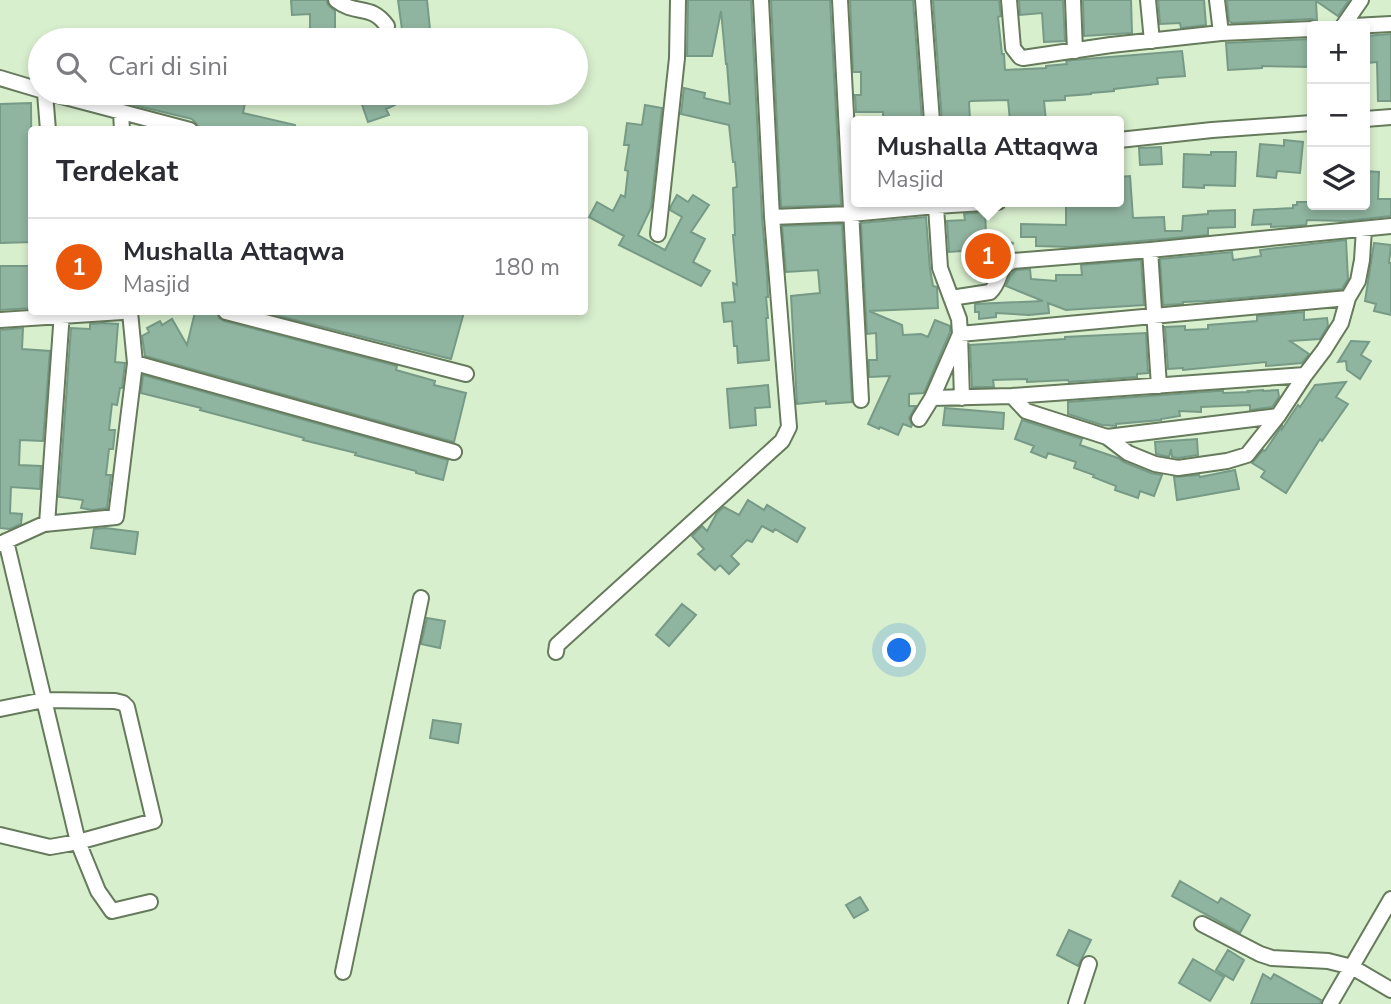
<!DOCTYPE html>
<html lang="id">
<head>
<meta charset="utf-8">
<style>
	:root { --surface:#fff; --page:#f2f2f3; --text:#2b2b33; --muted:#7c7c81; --line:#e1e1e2; --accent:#ea580c }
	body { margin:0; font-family:"Nunito Sans",sans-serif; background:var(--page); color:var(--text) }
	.controls { position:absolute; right:21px; top:21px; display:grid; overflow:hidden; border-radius:7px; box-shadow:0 4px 10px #0003 }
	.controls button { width:63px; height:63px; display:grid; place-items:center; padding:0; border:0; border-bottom:2px solid var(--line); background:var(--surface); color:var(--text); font:35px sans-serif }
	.you { position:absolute; left:900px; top:651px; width:24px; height:24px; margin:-18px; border:5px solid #fff; border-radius:50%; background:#1a73e8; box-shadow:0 0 0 10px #1a73e833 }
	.badge { display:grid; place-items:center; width:46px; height:46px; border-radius:50%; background:var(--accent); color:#fff; font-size:23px; font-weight:700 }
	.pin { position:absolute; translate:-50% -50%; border:4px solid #fff; box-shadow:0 2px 7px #0006 }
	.popup { position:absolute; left:851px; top:116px; width:273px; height:91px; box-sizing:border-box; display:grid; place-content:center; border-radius:7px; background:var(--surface); filter:drop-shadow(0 2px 5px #0005); font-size:23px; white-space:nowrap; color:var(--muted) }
	.popup b { font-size:26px; color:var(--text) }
	.popup::after { content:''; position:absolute; left:50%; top:100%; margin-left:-14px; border:14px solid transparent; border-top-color:var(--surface) }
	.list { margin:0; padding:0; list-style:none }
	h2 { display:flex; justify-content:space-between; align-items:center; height:91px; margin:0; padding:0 28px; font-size:30px }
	h2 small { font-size:23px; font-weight:400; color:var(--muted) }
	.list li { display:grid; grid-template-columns:46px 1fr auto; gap:21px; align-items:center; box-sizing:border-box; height:98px; padding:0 28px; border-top:2px solid var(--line) }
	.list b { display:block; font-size:26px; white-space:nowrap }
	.list p { margin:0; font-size:23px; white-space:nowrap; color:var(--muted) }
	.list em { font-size:23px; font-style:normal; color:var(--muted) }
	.icon { flex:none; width:38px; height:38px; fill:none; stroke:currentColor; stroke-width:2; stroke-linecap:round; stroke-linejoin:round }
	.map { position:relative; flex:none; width:1391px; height:1004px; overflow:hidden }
	.search { position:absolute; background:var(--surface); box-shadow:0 4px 10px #0003; left:28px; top:28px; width:560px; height:77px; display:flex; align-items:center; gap:18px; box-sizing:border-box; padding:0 24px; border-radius:38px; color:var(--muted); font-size:26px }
	.panel { position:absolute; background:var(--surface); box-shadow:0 4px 10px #0003; left:28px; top:126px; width:560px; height:189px; border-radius:7px }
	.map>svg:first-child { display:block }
	.building { fill:#8fb49f; stroke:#769a86; stroke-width:2 }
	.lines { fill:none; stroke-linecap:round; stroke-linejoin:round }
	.minor-casing { stroke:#667a5c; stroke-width:18 }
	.minor { stroke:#fff; stroke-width:14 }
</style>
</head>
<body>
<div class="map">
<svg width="1391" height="1004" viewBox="0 0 1391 1004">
	<rect width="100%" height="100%" fill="#d8efce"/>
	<path class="building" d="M291,0H326L328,5L335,11V31H310V14L292,15Z
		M398,0H427L431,39L406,40V37H403Z
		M688,0H751L762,217L767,275L768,297H766L768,318H766L769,360L738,363L737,346H734L732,321L724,322L722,303L735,302L733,283L737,285L733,235H735L733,188L737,187L735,162H733L729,125L681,114L684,88L705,93L704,98L730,104L727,64H726L721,11L712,56H687Z
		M771,0H830L841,205L781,207Z
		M850,0H913L922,121L883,120V112H856L855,95H861V72H853Z
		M933,0H999L1001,16L998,17L1002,54H1004L1005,70L1046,68V66L1067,64L1066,61L1073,60L1182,51L1185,76L1157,78L1158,84L1114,89V91L1091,93V94L1065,96V100L1044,101L1046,121H1010L1008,100L971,101L969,102L970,121H942Z
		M1019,0H1063L1065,41L1044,42L1042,13L1020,15Z
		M1083,0H1131L1132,33L1084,36Z
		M1158,0H1204L1206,25L1181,28L1180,23L1160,24Z
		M1227,0H1349L1338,16L1316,1L1317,21L1312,19L1232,23L1229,21Z
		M1391,34V101H1378L1377,62L1368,63L1365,36Z
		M1311,39V67L1262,66V68L1228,70L1226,43Z
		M110,93H247L243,113L295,125L294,130H210L199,127L192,119L109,99Z
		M358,93H391L395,105L386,109L389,115L368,122Z
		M31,103L32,242L0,243V104Z
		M645,105L662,108L651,208L638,235L665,250L682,217L670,210L671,206L677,195L688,202L693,195L709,205L691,232L705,239L693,262L710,271L701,286L619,245L624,236L589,217L597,202L613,211L621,195L625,197L628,171L625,170L629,145H624L627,123L642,125Z
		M1284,140L1303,142L1300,173L1277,171L1276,178L1257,176L1260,144L1284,146Z
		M1161,147L1162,164L1140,165L1139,148Z
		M1211,152H1236L1235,186L1204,185V188L1183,187L1184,154L1211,155Z
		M1365,171L1379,172L1378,199H1391V216L1345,221L1307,220L1306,225L1292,226L1271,227V224L1252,225L1254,210L1293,208V205H1297V202H1312V205H1365Z
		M1130,176L1133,218L1164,217L1165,231H1182L1183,216L1208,214V211L1235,210V227L1208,228V235L1072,247L1036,246V237H1021V224L1066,225V202H1119V177Z
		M985,212L986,233L1013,243L1009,252L996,262L988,279L976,275L978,274V258L961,251L949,252L947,221L965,220L964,214Z
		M926,217L930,269L933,286L937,287L938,308L869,311L902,325L903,335L921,334L928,337L935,320L950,326V332L924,393L909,394V406H916L909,418L912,425L911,427L903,424L898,435L880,427L879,429L868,424L890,376L869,377V360H877L876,333L867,334L861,223Z
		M842,224L852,402L826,404V401L797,404L791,296L820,293L818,270L786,272L782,226Z
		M1346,240L1348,279L1342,289L1208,301L1183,302V304L1163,305L1160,259L1232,252L1233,260L1261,256L1260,250Z
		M1374,243L1391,245L1389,263H1391V315L1374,311L1376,304L1365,301Z
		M1141,260L1144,305L1066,310L1048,303L1049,313L1029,315L996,313V317L979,319V312H975V304L1043,301L1006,286L1010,276L1016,270L1030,269L1031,279L1056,281V275H1082L1081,265Z
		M0,266H32V308L0,310Z
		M195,312H217L219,318L224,321L397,366L396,370L435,381L434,385L466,393L454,442L145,356L142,336L149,332L147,328L160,321L162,325L172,319L187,345Z
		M263,312H464L451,359Z
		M1304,312V320L1327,318L1328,326L1320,339L1290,341L1309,354L1302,363L1266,366V362L1183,370V368L1168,369L1165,327L1185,326V330L1208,329V325L1257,321V316Z
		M103,323L118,324L115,362L125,363L122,388H120L117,405L112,404L109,430H115L113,449H109L106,475H111L107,508L92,510L81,508L83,500L59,497L71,328L90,329V324Z
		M23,328L22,349L50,351L43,441L20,440L19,465L41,466L40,489L11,487L10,513L22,514L21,524L10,529L0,528V330Z
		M1146,333L1148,373L1137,374V377L1069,382L1068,380L1027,382V379L993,380L994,387H972L970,345L1065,339V337Z
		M1351,341L1369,342L1361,355L1371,361L1360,379L1347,370L1346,361L1338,362Z
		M143,375L448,460L443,480L416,473V471L355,455L356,453L303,440L304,438L200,410L201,408L141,393Z
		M1346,382L1336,397L1348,404L1322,441L1320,439L1286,493L1261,477L1265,471L1252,463L1263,450L1265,451L1282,426V429L1298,405L1300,407L1315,385Z
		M768,385L770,407L755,408L756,425L730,428L727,389Z
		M1263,390V391L1278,390L1279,397L1272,407L1250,410V405L1201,407V412L1179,411L1180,416L1161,419V420L1116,424V426L1102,425L1068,414V402L1218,391H1223V393L1249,392L1248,391Z
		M945,408L1004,413L1003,429L943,425Z
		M1022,420L1082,439L1080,445L1118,458L1124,462L1151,473L1162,475L1154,496L1140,491L1138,498L1115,490L1116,486L1093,477L1094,475L1074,468L1076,462L1048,453L1046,458L1031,452L1034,446L1015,439Z
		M1197,439L1198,455L1178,458L1172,457L1171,449L1169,457L1156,454L1155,442Z
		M1235,470L1239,489L1177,500L1174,477L1199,475L1200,477Z
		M748,500L764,510L767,505L805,528L797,542L775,529L773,532L762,526L752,542L747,540L731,556L739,564L729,574L720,565L715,570L698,554L704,549L692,536L702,526L707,531L717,513L724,507L739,515Z
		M105,528L138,532L135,554L91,548L94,529Z
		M682,604L696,615L669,646L656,635Z
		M427,618L445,621L440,648L421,644Z
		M433,720L461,724L458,743L430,738Z
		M1180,881L1218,903L1221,898L1250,915L1240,933L1172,896Z
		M860,897L868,910L854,918L846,905Z
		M1069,930L1091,940L1078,966L1057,955Z
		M1228,950L1244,960L1233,980L1216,970Z
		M1193,959L1224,977L1210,1001L1179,983Z
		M1263,974L1271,979L1274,974L1321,1000L1320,1004H1251Z"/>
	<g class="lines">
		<defs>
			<path id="minor" d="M336,0C356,16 371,3 387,26
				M761,0L772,217L851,214L936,206V202
				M840,0L861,400
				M923,0L932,121
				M1009,0L1013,48L1020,57L1023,58L1111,45L1221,33L1312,29
				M1073,0L1075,51
				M1148,0L1152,41
				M1217,0L1221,33
				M1343,26L1361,0
				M1354,26L1391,24
				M0,78L40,90
				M45,93L48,130
				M50,93L190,130
				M121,112L122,130
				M1365,119L1391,117
				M1119,140L1212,130L1312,123
				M658,234L677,58L678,0
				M1150,250L1159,386
				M951,298L990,292C1002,281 996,269 1013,261L1150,250L1391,226
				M226,312L466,374
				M0,320L122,312
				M135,363L454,452
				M1012,396L1026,411L1107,437L1128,453L1155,464L1178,468L1227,461L1247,455L1278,416L1305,375
				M932,398L1012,396L1305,375L1324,350L1341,323L1348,298L1358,281L1362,260L1364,229
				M962,398L960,334L1348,298
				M919,419L932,398L960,334L959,319L940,268L936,206L998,202
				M1107,437L1278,416
				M47,524L62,312
				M6,541L78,842L98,891L112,911L150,902
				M0,544L44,524L116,517L135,363L130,312
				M556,652L557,645L782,441L789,427L772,217
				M0,709L44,700L115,701L123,703L127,707L154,821L78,842L50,847L0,835
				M1202,924L1260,954L1272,958L1328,961L1352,967L1391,990
				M343,972L421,598
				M1076,1004L1089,964
				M1330,1004L1391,899"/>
		</defs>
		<use href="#minor" class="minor-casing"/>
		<use href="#minor" class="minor"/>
	</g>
</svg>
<div class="controls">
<button>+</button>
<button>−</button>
<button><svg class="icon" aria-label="layers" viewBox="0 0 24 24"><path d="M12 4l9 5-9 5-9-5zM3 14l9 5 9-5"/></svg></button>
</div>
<div class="you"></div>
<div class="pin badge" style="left:988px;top:256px">1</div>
<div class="popup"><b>Mushalla Attaqwa</b>Masjid</div>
<div class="search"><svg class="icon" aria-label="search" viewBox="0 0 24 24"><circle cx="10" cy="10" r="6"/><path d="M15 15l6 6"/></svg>Cari di sini</div>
<section class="panel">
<h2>Terdekat<small></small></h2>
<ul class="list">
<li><span class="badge">1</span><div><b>Mushalla Attaqwa</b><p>Masjid</p></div><em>180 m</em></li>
</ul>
</section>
</div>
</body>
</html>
